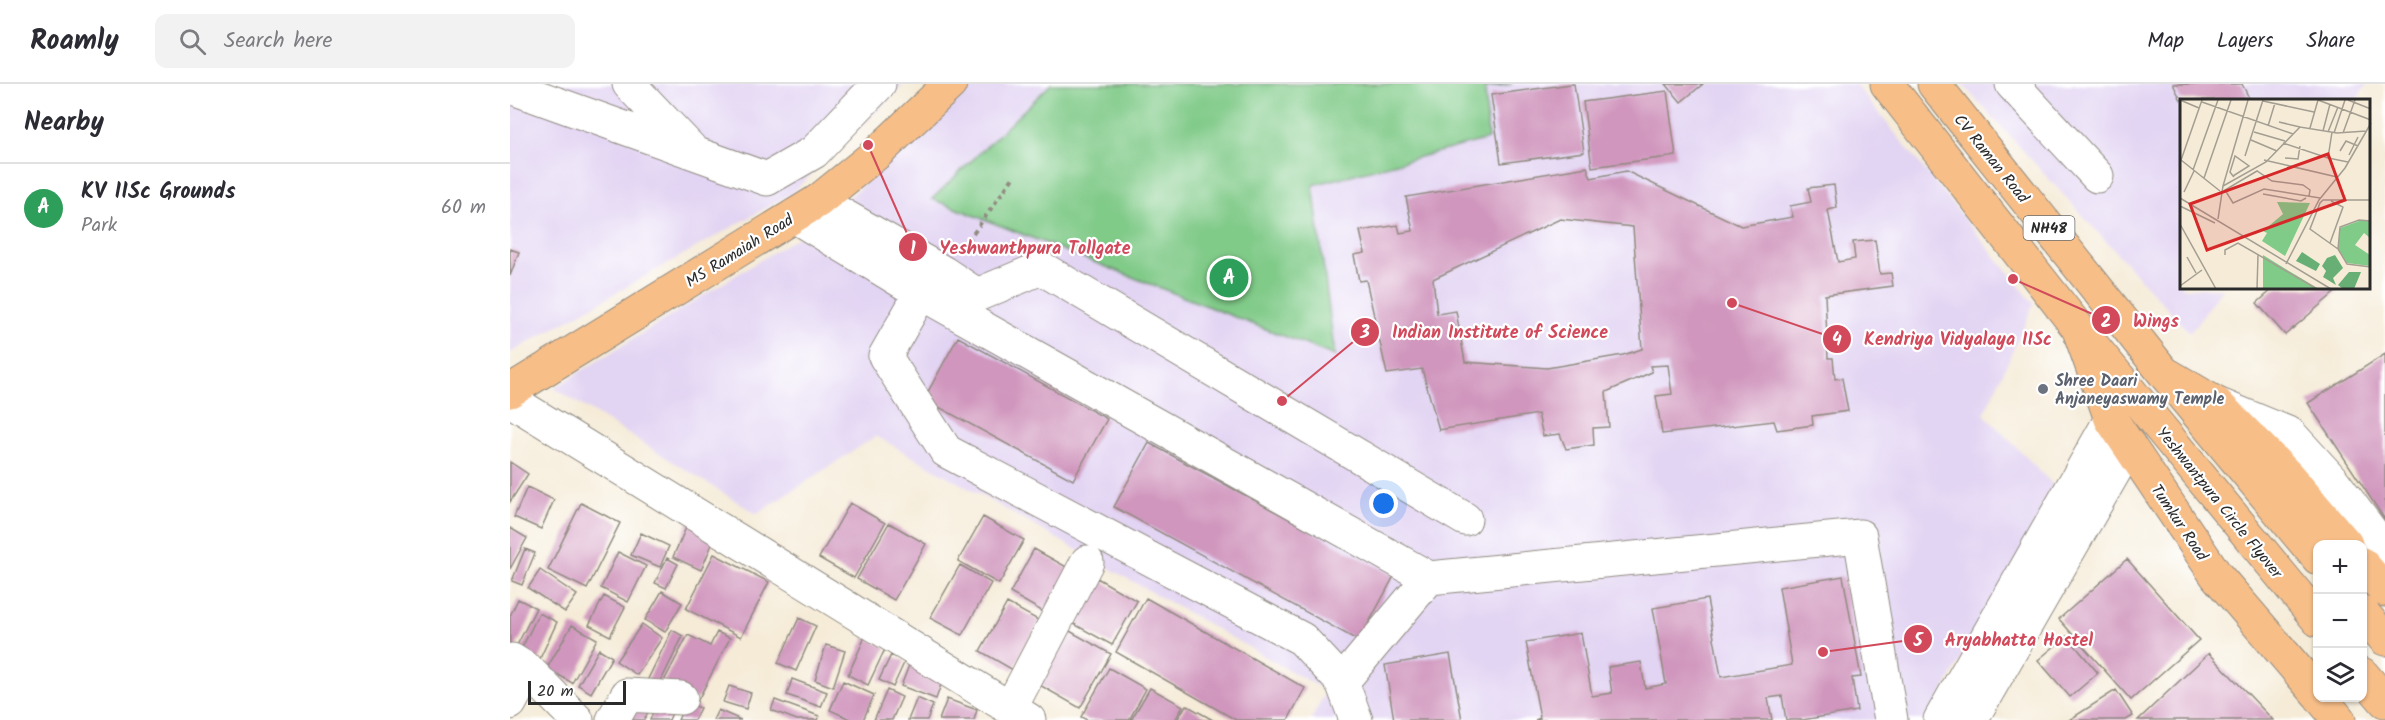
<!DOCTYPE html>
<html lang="en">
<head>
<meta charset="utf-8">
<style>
	:root { --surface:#fff; --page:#f2f2f3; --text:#2b2b33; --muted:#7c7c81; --line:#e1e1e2; --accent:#0f766e }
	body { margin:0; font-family:Kalam,sans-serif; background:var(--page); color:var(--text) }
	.controls { position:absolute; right:18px; bottom:18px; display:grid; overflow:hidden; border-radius:12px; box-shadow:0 2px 4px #0004 }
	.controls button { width:54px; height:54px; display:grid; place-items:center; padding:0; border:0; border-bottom:2px solid var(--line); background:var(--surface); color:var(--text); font:30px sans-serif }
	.scale { position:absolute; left:18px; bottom:15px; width:98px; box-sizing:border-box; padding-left:6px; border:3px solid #2b2b2b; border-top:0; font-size:16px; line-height:21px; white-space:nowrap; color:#2b2b2b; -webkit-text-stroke:4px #fff; paint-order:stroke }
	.you { position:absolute; left:874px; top:420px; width:21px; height:21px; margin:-15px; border:4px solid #fff; border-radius:50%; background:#1a73e8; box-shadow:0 0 0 9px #1a73e833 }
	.badge { display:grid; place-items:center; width:39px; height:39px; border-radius:50%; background:var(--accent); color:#fff; font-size:20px; font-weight:700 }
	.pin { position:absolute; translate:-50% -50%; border:3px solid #fff; box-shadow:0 2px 6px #0006 }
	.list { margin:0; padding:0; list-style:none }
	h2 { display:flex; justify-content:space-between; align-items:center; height:78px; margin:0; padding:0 24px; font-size:26px }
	h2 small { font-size:20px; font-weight:400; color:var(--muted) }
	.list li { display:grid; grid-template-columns:39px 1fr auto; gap:18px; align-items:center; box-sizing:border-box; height:90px; padding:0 24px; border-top:2px solid var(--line) }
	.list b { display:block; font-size:22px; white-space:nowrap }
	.list p { margin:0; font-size:20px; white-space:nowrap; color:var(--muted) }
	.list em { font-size:20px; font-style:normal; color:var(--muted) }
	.icon { flex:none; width:33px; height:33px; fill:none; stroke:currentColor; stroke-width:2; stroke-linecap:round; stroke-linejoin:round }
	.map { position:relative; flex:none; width:1875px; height:636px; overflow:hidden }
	header { display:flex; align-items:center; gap:36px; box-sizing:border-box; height:84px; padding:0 30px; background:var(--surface); border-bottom:2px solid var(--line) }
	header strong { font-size:28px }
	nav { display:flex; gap:33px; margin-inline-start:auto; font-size:21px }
	.search { width:420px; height:54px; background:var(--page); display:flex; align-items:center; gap:15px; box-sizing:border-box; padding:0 21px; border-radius:12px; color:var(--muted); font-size:22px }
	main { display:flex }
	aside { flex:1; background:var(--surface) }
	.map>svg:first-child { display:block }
	.built { fill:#e2d4f3 }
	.green { fill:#81cb89; stroke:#567b5a; stroke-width:1.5 }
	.building { fill:#d096bd; fill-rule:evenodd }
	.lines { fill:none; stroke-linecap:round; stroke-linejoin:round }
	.minor-casing { stroke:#908b81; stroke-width:35 }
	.major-casing { stroke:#908b81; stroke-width:35 }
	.highway-casing { stroke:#908b81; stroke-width:35 }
	.path { stroke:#908b81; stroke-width:4; stroke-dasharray:4.5 4.5; stroke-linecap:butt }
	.minor { stroke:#fff; stroke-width:33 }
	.major { stroke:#f7be88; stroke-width:33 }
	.highway { stroke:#f7be88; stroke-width:33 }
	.worship-dot { fill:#6b7280; stroke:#fff; stroke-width:2 }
	.labels { text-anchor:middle; stroke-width:4.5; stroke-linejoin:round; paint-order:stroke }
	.shield { fill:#fff; stroke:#6b6b6b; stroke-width:1.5 }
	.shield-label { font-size:15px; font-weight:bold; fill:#2b2b2b }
	.street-label { font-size:16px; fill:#2b2b2b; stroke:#fff }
	.worship-label { font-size:16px; font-weight:bold; fill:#5b616d; stroke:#fff; text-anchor:start }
	.inset-road { fill:none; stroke:#a49e92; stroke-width:1.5 }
	.view { fill:#d62828; fill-opacity:0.15; stroke:#d62828; stroke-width:3 }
	.inset-edge { fill:none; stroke:#2b2b2b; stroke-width:3 }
	.leader { fill:none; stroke:#d1495b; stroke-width:2 }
	.callout-dot { fill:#d1495b; stroke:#fff; stroke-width:2 }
	.mark-label { font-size:18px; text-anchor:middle; font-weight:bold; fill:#fff }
	.callout-label { font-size:18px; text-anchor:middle; font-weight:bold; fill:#d1495b; stroke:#fff; stroke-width:4.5; stroke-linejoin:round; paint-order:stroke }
</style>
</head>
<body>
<header>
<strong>Roamly</strong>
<div class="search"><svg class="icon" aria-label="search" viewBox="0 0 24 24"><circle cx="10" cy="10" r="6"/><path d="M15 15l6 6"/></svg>Search here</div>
<nav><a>Map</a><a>Layers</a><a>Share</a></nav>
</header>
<main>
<aside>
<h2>Nearby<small></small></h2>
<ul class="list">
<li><span class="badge" style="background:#2e9e5b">A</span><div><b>KV IISc Grounds</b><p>Park</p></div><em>60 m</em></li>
</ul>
</aside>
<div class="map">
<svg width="1875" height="636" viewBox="0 0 1875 636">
	<rect width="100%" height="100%" fill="#fff"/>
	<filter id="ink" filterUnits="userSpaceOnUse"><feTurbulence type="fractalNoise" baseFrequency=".0167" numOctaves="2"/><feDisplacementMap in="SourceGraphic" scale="12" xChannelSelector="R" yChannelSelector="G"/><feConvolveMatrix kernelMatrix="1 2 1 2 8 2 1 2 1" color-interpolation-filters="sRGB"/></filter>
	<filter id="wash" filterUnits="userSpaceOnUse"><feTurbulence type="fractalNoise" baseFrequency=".008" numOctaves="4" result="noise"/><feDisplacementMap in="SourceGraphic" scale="24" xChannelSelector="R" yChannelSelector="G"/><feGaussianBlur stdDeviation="1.35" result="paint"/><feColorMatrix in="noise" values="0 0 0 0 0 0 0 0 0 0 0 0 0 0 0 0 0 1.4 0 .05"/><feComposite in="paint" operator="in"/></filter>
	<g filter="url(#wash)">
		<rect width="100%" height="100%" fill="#f5ebd7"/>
		<path class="built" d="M0,0H395L282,109L0,269Z
			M467,0H1345L1524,220L1474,330L1547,405L1417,636H801L816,607L366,352L247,430L44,304L309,140Z
			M1452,0H1857L1846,16H1671V204H1712L1680,249Z"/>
		<path class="green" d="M541,0H1002L975,4L978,55L803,101L825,272L422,115Z"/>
		<g id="blocks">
			<path class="building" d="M1061,0H1064L1074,68L991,79L981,11Z
				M1156,0H1193L1171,18Z
				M1663,0H1732L1740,16H1671Z
				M1157,7L1166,72L1082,83L1073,18Z
				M1077,83L1081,94L1116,87L1231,142L1283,133L1280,122L1301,118L1298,104L1324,101L1327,124L1318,126L1328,178L1345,175L1343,158L1365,156L1370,190L1381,189L1383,202L1315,211L1318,274H1323L1325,295L1332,294L1338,327L1302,332L1303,341L1267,346L1264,337L1152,350L1146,312L1162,310L1158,281L1140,282L1142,288L1096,308L1099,343L1083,344L1084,361L1056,365L1050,350L1033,352L1028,330L929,346L912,285L877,290L856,196L849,197L844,171L855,169L850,147L888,141L890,149L903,147L896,113ZM1050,135L1123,143L1132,265L1113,271L1037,284L955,278L946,227L927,230L923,195Z
				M0,165L9,168L0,192Z
				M1764,204H1830L1775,251L1747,219Z
				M448,253L597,335L563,396L414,315Z
				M1875,270V436L1798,319Z
				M639,359L884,492L849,557L604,423Z
				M0,378L18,390L0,418Z
				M17,403L44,416L31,445L4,433Z
				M71,419L110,439L77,505L38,486Z
				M340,419L375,439L344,494L309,474Z
				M473,433L514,456L489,500L448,477Z
				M179,437L207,449L191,486L163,473Z
				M379,439L416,460L384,516L347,495Z
				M0,444L17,454L0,485Z
				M131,449L159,462L150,483L121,471Z
				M15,465L25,469L12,501L2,497Z
				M524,465L562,486L537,530L500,509Z
				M108,468L136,482L118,518L91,504Z
				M204,470L259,498L231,553L176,525Z
				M157,474L168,480L156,504L145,499Z
				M1617,475L1689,556L1621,616L1549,535Z
				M450,481L481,499L452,551L420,534Z
				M30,486L67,511L55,528L18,504Z
				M1333,492L1351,593L1342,594L1347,627L1292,636H1276L1272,612L1258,614L1262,636H1025L1030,634L1016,558L1071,549L1082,612L1102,609L1098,583L1131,578L1135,604L1156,600L1143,524L1197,515L1211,593L1282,581L1269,503Z
				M587,494L627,517L602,561L562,539Z
				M152,507L172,519L155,548L135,536Z
				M94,512L115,523L100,552L79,541Z
				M636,514L795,604L778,636H726L606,568Z
				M8,515L26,524L2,571L0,570V532Z
				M497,519L530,537L503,586L470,567Z
				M29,529L47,538L26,583L7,574Z
				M289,534L306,542L286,587L268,579Z
				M132,540L152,554L127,591L106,577Z
				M62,541L87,555L62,599L37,584Z
				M549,541L601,570L570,624L519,595Z
				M162,546L173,552L148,603L137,597Z
				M207,548L220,554L188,616L153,599L178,551L200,562Z
				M1557,552L1588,589L1560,613L1528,576Z
				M355,553L376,563L358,601L338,591Z
				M316,561L335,567L323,603L305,596Z
				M89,565L102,573L81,609L68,601Z
				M1699,569L1763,636H1628Z
				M940,570L952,636H884L875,581Z
				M381,571L395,577L383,603L369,596Z
				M401,576L435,589L426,615L391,602Z
				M599,584L636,605L619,636H577L571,633Z
				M282,595L317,608L311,623L277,611Z
				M333,597L364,611L353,636H342L320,626Z
				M219,602L241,609L236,625L213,618Z
				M640,604L673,622L665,636H621Z
				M377,606L392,613L382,636H364Z
				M1606,606L1623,632L1616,636H1559Z
				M407,614L423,621L417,636H398Z
				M437,615L467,626L464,636H429Z
				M265,616L309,632L307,636H287L261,626Z
				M124,617L140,624L134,636H114Z
				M176,618L190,624L184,636H168Z
				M676,621L703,636H667Z
				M145,623L162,629L159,636H140Z
				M208,626L231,636H203Z"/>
		</g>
	</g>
	<g filter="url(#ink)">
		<use href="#blocks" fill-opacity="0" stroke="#908b81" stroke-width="1.5"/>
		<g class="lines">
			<defs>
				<path id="minor" d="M119,0L180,64
					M1502,0L1587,92
					M0,3L257,95L304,68L369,0
					M308,117L434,189L467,211L531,184L955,435
					M284,132L411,209L919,494L1350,452L1381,636
					M411,209L375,272L436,367L792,555L832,598L846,636
					M0,316L519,636
					M1707,320L1780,350L1823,397L1801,419
					M1823,397L1875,466
					M18,586L67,636
					M832,598L919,494
					M0,619L18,586L2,576
					M500,625L577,478
					M103,636L117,611L171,614
					M1430,636L1601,335
					M1461,636L1619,362"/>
				<path id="major" d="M1570,249L1601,335L1706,491L1808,610
					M1658,291L1707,320L1777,391L1836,460
					M0,307L308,117L366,70L440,0
					M1852,480L1875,506
					M1811,614L1829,636"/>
				<path id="highway" d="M1377,0L1568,244L1808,536
					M1424,0L1654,289L1808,474
					M1852,528L1875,555
					M1852,590L1875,617"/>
			</defs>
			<use href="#minor" class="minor-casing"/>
			<use href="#major" class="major-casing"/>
			<use href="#highway" class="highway-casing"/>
			<path class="path" d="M453,164L505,91"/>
			<use href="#minor" class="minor"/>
			<use href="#major" class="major"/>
			<use href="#highway" class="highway"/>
		</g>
	</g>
	<circle class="worship-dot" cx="1533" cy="305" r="6"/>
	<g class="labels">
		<rect class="shield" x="1513.5" y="132" width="51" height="24" rx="4.5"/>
		<g class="shield-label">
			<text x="1539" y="149">NH48</text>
		</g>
		<g class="street-label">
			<text transform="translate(1482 74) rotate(51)" y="6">CV Raman Road</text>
			<text transform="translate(229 166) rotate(-32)" y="6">MS Ramaiah Road</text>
			<text transform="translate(1710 418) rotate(51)" y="6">Yeshwantpura Circle Flyover</text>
			<text transform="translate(1670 438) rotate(56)" y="6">Tumkur Road</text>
		</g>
		<g class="worship-label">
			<text x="1545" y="302">Shree Daari<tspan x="1545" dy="18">Anjaneyaswamy Temple</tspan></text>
		</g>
	</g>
	<g transform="translate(1670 15)">
		<rect width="190" height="190" fill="#f5ebd7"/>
		<path d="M97,103L130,104L105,157L82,142L87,134L83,132L103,115ZM179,122H190V139L184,134L175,146L190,156V167L167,164L158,150L160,129ZM83,156L104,169L139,190H83Z" fill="#81cb89"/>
		<path d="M122,153L140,165L136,172L116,162ZM155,156L163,169L153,179L156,186L143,178L146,172L142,167L147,159ZM169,173H181L174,190H163L158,186Z" fill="#68af75"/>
		<path class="inset-road" d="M0,1L19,9M138,1L191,21M168,1L191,10M83,2L134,13M22,3L113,35M99,23L120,28M88,27L95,4M130,29L138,1M143,32L150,5M74,33L105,42M148,33L158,8M152,33L148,59L168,63M154,34L165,1M163,34L175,1M71,41L97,52M103,44L148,59M160,52L166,42L178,47M169,56L178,38M65,57L83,1M105,59L118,60L120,47M1,61L40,92M84,61L157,78M0,64L22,1M13,71L38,1M53,77L69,67L55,57L50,73L53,77L54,78M24,79L51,1M43,87L68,1M4,93L14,72M83,95L121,102L126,99M129,97L130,91L123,86L92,82L77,72L45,91L53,104L84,90L140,99M0,99L151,190M0,107L35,124M38,120L43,87L86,63L120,28L157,34L186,32M191,122L179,121L160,128L158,150L167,165L191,168M0,125L36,190M150,144L163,108L151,102M158,150L130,130L140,104L143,101H189M45,156V151L58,144L137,190M7,158L16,174M106,165L139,101L165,69L191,24M0,187L22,171M77,190L78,156"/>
		<path class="view" d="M148,55L165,101L27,151L10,105Z"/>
		<rect width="190" height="190" class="inset-edge"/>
	</g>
	<path class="leader" d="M358 61L403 163M1503 195L1596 236M772 317L855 248M1222 219L1327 255M1313 568L1408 555"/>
	<g class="callout-dot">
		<circle cx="358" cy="61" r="6"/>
		<circle cx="1503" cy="195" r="6"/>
		<circle cx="772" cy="317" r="6"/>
		<circle cx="1222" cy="219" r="6"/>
		<circle cx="1313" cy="568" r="6"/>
		<circle cx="403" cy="163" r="15"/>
		<circle cx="1596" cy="236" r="15"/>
		<circle cx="855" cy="248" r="15"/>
		<circle cx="1327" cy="255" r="15"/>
		<circle cx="1408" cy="555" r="15"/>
	</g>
	<g class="mark-label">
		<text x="403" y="170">1</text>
		<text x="1596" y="243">2</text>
		<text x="855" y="254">3</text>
		<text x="1327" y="261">4</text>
		<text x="1408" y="562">5</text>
	</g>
	<g class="callout-label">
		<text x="525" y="170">Yeshwanthpura Tollgate</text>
		<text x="1646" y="243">Wings</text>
		<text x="990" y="254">Indian Institute of Science</text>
		<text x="1448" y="261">Kendriya Vidyalaya IISc</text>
		<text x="1509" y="562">Aryabhatta Hostel</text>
	</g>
</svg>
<div class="controls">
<button>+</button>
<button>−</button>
<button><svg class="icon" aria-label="layers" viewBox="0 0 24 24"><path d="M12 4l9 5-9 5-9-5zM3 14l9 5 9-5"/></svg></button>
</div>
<div class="scale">20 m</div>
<div class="you"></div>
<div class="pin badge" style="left:719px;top:194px;background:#2e9e5b">A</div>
</div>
</main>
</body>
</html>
